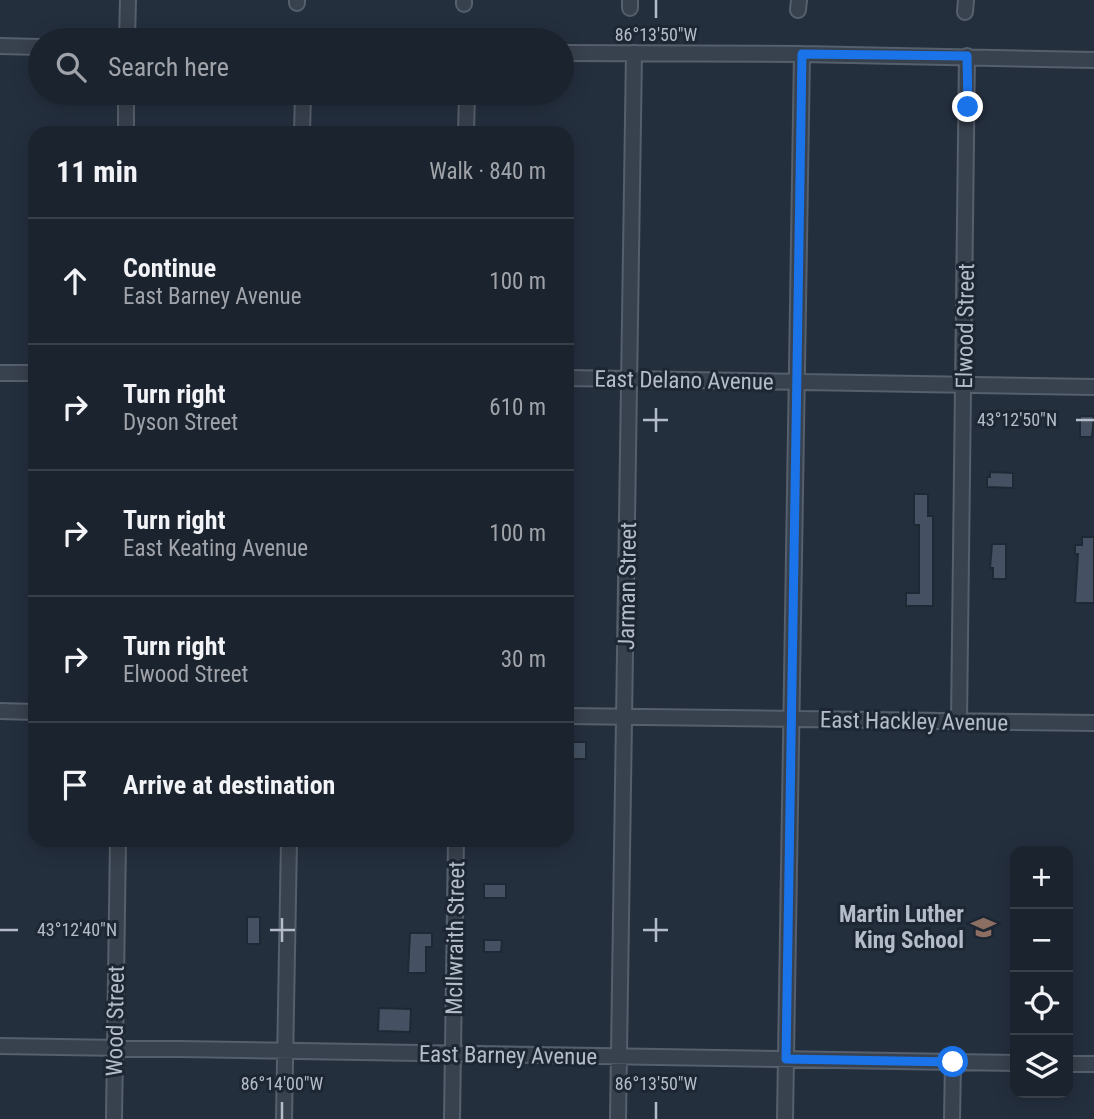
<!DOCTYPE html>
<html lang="en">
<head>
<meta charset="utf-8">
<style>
	:root { --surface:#1b232e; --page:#242b36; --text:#f1f3f6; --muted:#a0a4aa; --line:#39404a }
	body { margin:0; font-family:"Roboto Condensed",sans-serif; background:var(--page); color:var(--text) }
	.controls { position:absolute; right:21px; bottom:21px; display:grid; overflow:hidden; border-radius:14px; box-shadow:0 4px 18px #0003 }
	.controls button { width:63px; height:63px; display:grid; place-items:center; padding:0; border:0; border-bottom:2px solid var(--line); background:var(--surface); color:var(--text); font:35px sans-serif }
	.stop { position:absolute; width:21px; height:21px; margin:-16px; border:5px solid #1a73e8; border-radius:50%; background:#fff }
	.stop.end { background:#1a73e8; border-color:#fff; box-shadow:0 2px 7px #0008 }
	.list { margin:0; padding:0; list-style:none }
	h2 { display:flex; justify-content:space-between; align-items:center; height:91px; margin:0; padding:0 28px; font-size:30px }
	h2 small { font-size:23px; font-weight:400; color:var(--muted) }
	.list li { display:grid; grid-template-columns:46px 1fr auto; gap:21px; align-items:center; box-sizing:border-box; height:126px; padding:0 28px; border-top:2px solid var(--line) }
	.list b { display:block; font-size:26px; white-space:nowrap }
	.list p { margin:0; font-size:23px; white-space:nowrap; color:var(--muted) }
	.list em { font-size:23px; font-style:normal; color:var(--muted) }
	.icon { flex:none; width:38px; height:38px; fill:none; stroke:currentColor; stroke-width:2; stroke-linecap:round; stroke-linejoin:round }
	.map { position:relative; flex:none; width:1094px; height:1119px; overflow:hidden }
	.search { position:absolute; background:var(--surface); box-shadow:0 4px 18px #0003; left:28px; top:28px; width:546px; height:77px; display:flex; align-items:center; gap:18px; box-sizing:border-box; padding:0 24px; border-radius:38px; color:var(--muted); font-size:26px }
	.panel { position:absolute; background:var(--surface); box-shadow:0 4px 18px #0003; left:28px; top:126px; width:546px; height:721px; border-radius:21px }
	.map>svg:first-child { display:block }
	.building { fill:#455162; stroke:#1f2835; stroke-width:2 }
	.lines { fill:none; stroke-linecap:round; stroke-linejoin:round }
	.minor-casing { stroke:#565f6c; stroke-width:18 }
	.minor { stroke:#38414e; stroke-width:14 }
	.route { stroke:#1a73e8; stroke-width:9 }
	.ticks { fill:none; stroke:#b4bcc9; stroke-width:2.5 }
	.labels { text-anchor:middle; stroke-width:6; stroke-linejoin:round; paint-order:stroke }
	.street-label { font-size:23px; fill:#b4bcc9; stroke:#1d2633 }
	.poi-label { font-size:23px; font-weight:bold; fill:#b4bcc9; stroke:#1d2633; text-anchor:end }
	.ticks-label { font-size:18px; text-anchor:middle; fill:#b4bcc9; stroke:#1d2633; stroke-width:6; stroke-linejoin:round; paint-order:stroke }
</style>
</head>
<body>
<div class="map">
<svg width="1094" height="1119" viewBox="0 0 1094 1119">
	<rect width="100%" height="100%" fill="#242f3e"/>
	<path class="building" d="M1080,416H1094L1092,437H1080Z
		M990,472L1013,473V488L987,487V477H990Z
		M914,494H928V516H933V606H906V593H919V525H914Z
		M1082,537H1094V603H1075L1078,554H1075V545H1082Z
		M992,544H1006V579H993V568H990Z
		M567,742H586V759H567Z
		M484,884H506V898H484Z
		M247,917H260V944H247Z
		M410,933H432V947H426V973H408Z
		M484,940H502L501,952H484Z
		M379,1008L411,1009L410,1032L378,1031Z"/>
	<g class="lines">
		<defs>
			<path id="minor" d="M297,3V0
				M464,4V0
				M630,8V0
				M798,10L799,0
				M965,12L966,0
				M127,40L128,0
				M0,46L40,47
				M562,53L802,54L1094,60
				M126,133V93
				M302,133L303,93
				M466,133L467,93
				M0,373H35
				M567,378L1094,387
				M0,711L35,712
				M567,716L1094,723
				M959,722L967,56
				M0,1046L1015,1063
				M1068,1064H1094
				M114,1119L118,840
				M284,1119L289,840
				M452,1119L456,840
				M618,1119L634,53
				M785,1119L802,54
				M952,1119L953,1062"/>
		</defs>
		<use href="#minor" class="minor-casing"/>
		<use href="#minor" class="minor"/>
	</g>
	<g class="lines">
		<path class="route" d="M953,1062L786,1059L802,54L967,56L968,107"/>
	</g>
	<path class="ticks" d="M656,0V18M656,408V432M643,420H668M1076,420H1094M282,918V942M656,918V942M0,930H18M270,930H295M643,930H668M282,1102V1119M656,1102V1119"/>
	<defs>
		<symbol id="school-bare" viewBox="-9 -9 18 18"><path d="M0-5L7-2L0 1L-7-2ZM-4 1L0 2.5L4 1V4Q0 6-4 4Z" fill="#8d6e63" stroke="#1d2633" stroke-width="2.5" paint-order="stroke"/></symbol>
	</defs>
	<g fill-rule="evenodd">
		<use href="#school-bare" x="966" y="910" width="35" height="35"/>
	</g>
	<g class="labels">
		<g class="street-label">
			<text transform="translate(965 326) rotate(-89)" y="8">Elwood Street</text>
			<text transform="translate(684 380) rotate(1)" y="8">East Delano Avenue</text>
			<text transform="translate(627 586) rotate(-89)" y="8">Jarman Street</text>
			<text transform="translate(914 721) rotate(1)" y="8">East Hackley Avenue</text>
			<text transform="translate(455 938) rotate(-89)" y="8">McIlwraith Street</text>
			<text transform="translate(115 1021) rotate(-89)" y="8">Wood Street</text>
			<text transform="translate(508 1055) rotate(1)" y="8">East Barney Avenue</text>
		</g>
		<g class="poi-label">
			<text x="964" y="922">Martin Luther<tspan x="964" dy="26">King School</tspan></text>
		</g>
	</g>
	<g class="ticks-label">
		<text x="656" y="41">86°13'50"W</text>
		<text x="1017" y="426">43°12'50"N</text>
		<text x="77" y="936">43°12'40"N</text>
		<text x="282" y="1090">86°14'00"W</text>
		<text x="656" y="1090">86°13'50"W</text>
	</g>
</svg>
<div class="controls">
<button>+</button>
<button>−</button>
<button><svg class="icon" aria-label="locate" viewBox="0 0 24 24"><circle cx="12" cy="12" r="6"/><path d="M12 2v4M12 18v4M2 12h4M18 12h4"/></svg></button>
<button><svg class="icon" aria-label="layers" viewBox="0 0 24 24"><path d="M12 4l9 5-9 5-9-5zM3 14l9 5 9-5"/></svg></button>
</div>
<div class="stop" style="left:953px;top:1062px"></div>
<div class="stop end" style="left:968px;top:107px"></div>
<div class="search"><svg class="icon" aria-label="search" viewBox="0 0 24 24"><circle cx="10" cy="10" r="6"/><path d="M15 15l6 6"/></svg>Search here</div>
<section class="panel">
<h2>11 min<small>Walk · 840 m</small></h2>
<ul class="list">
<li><svg class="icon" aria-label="ahead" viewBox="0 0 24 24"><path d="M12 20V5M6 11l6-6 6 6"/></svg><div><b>Continue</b><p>East Barney Avenue</p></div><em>100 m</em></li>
<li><svg class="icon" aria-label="right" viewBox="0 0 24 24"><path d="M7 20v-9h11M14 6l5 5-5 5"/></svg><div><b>Turn right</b><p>Dyson Street</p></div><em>610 m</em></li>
<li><svg class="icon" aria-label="right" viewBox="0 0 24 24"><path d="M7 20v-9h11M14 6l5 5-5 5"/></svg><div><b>Turn right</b><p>East Keating Avenue</p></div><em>100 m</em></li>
<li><svg class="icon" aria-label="right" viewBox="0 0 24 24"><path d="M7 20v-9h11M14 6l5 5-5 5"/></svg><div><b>Turn right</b><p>Elwood Street</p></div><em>30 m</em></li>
<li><svg class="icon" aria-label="arrive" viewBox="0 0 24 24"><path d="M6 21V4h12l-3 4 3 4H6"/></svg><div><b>Arrive at destination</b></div></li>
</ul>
</section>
</div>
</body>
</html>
